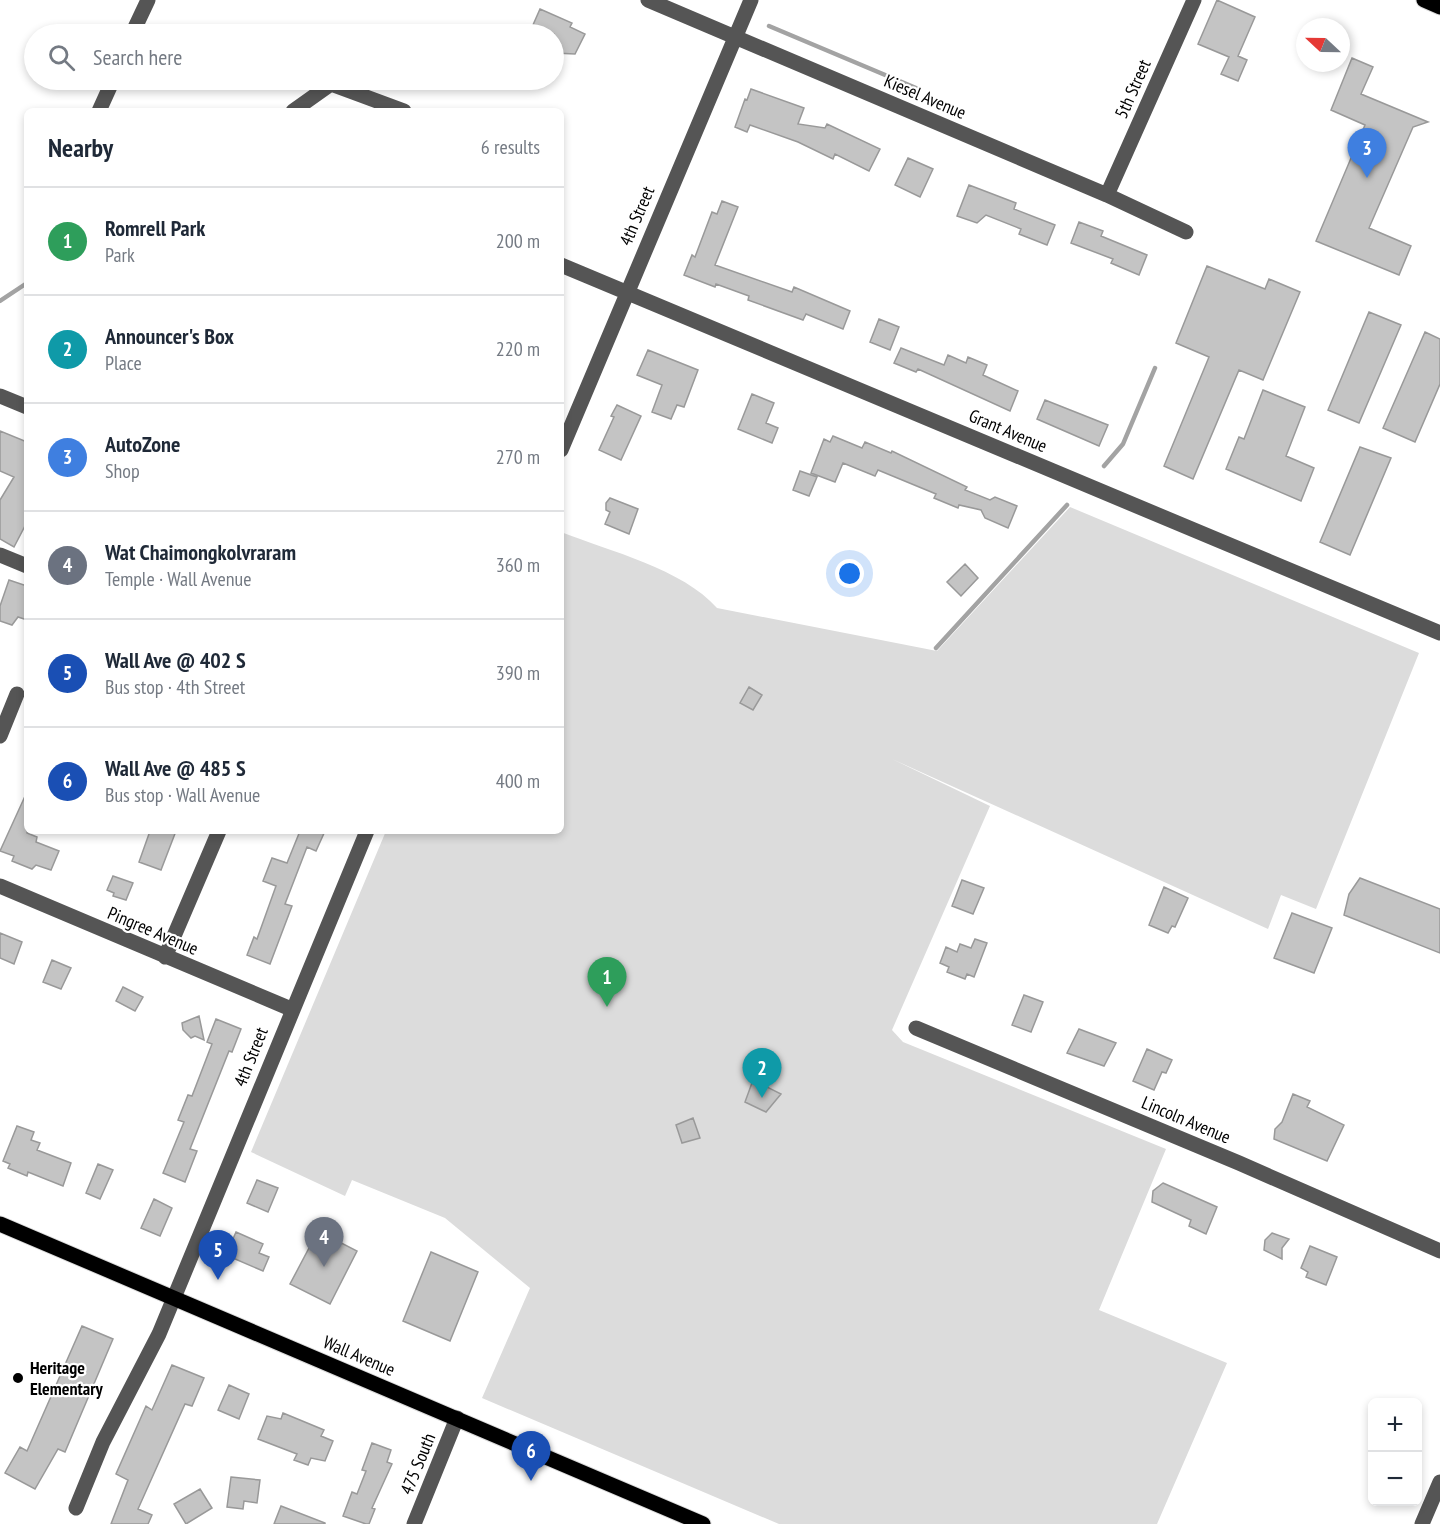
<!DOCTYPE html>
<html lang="en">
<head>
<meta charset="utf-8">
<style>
	:root { --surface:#fff; --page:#f2f2f3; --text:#1f2937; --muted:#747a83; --line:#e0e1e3; --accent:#000 }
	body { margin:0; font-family:"PT Sans Narrow",sans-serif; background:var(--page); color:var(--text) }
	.controls { position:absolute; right:18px; bottom:18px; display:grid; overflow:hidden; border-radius:9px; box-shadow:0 3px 9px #0003 }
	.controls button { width:54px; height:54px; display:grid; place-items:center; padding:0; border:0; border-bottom:2px solid var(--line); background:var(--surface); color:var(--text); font:30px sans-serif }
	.compass { position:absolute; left:1296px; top:18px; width:54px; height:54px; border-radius:50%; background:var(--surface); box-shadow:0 3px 9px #0003; rotate:292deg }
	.you { position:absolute; left:850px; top:574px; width:21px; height:21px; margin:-15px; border:4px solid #fff; border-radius:50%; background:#1a73e8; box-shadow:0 0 0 9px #1a73e833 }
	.badge { display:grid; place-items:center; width:39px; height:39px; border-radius:50%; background:var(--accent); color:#fff; font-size:20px; font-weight:700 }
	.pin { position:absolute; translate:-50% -50px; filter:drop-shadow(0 2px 3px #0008) }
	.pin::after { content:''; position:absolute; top:32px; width:21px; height:18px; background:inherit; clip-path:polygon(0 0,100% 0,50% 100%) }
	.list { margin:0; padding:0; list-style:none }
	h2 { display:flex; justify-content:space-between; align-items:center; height:78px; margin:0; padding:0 24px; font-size:26px }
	h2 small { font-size:20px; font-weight:400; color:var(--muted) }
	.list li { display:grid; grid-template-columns:39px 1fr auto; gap:18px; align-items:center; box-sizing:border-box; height:108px; padding:0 24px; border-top:2px solid var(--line) }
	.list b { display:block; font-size:22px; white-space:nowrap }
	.list p { margin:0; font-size:20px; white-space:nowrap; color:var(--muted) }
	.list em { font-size:20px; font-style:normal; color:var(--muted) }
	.icon { flex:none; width:33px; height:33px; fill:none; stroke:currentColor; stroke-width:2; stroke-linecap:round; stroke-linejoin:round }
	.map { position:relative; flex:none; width:1440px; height:1524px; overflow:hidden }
	.search { position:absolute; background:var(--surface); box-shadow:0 3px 9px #0003; left:24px; top:24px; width:540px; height:66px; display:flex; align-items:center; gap:15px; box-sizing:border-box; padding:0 21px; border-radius:33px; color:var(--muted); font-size:22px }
	.panel { position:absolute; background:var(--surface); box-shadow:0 3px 9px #0003; left:24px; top:108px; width:540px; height:726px; border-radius:9px }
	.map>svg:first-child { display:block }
	.green { fill:#dcdcdc }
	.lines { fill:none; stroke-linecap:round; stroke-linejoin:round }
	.stream { stroke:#a3a3a3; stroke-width:4.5 }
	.building { fill:#c4c4c4; stroke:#999; stroke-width:1.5 }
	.major-casing { stroke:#dbdbdb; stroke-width:17 }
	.minor { stroke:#555; stroke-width:15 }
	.major { stroke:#000; stroke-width:15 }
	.poi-dot { fill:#000; stroke:#fff; stroke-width:2 }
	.labels { text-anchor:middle; stroke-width:4.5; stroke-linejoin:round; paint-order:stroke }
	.street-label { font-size:18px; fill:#000; stroke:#fff }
	.poi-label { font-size:18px; font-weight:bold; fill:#000; stroke:#fff; text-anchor:start }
</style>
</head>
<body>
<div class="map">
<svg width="1440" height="1524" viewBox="0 0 1440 1524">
	<rect width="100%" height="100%" fill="#fff"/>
	<path class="green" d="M1070,507L1419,653L1316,909L1281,895L1268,929L892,759L990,806L892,1030L903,1042L1166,1149L1099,1310L1227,1363L1157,1524H779L482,1398L530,1288L445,1218L352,1180L345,1196L251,1152L386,831H561V532C609,551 683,569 717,608L937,651Z"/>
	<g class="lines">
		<path class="stream" d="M769,26L916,88
			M0,301L27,283
			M1104,466L1123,444L1155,368
			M936,648L1067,505"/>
	</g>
	<path class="building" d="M1217,0L1255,17L1238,56L1247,60L1238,81L1221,74L1229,57L1198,44Z
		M540,9L572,23L570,27L585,34L575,54L554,53V34H529Z
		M1352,58L1373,67L1361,94L1428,122L1413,127L1369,228L1411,246L1399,275L1316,241L1365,125L1331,110Z
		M751,89L804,108L798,124L825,128L827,124L880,149L869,171L835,154L833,159L798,142L750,125L747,132L735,127L745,99L747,100Z
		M908,158L933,169L920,197L895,185Z
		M969,185L1016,203L1014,209L1055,225L1047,245L1019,234L1021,229L986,215L977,223L957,216Z
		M722,201L738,207L715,265L792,292L794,287L850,311L843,329L806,314L803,320L748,300L749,296L716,284L715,287L684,275L692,255L695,257L712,212L717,214Z
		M1079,222L1103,231L1101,236L1147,255L1139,275L1111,263L1113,259L1071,243Z
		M1207,266L1265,289L1269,279L1300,292L1263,380L1239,370L1193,479L1164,466L1209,357L1176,343Z
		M1369,312L1401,325L1359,423L1328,410Z
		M879,319L899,327L890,350L870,342Z
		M1425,332L1440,339V384L1415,442L1383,428Z
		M901,348L944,365L948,355L966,363L968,357L987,365L983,375L1018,391L1010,411L918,369L916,372L894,363Z
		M648,350L698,370L684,407L677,405L671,419L652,412L662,385L637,375Z
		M1263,390L1305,407L1286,456L1314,468L1301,501L1226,469L1239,437L1244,439Z
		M752,394L774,403L766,423L778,428L772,443L738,429Z
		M1045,400L1108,425L1099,446L1037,419Z
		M617,405L641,416L621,460L599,450L614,417L611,416Z
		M0,431L27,442V522L14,547L0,539V500L14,477L0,471Z
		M833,436L862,448L865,442L891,453L892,451L967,487L965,490L990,500L995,497L1017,506L1008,528L985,518L981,510L959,505L958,508L934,498L936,494L878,470L875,476L843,463L835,482L811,473L824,439L830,442Z
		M1360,447L1391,458L1350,555L1320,542Z
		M800,471L817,477L809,496L793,490Z
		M610,498L638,509L629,534L605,524L610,512L606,510V503Z
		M965,564L978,578L961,596L947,582Z
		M9,580L27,586V620L18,617L12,625L0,621V606Z
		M749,687L762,695L753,710L740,703Z
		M26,794L27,833L37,837L36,842L59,851L51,870L36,865L32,869L12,861L14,856L0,851Z
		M150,831H176L161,870L139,862Z
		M300,831H325L316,851L307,847L285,904L292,906L270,964L247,955L254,937L257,939L276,886L263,881L272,858L287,863Z
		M113,876L133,883L126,900L113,896L114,893L107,890Z
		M1360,878L1440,909V953L1344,915L1349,894Z
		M962,880L984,888L973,914L952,906Z
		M1164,887L1188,898L1175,927L1172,926L1168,933L1149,925Z
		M1292,913L1332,928L1314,973L1274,958Z
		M0,933L22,942L14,964L0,958Z
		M975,939L987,943L974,977L967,974L965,979L947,972L949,967L940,963L946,947L957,952L960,944L971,948Z
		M52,960L71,968L61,989L43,982Z
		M123,987L143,997L135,1011L116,1001Z
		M1024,995L1043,1002L1031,1032L1012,1025Z
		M199,1016L204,1040L195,1036L191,1038L183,1030L182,1023Z
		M216,1019L241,1029L232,1052L229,1051L190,1149L197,1151L185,1182L163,1173L184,1122L178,1120L188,1095L192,1096L212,1044L207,1042Z
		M1079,1029L1116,1043L1104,1066L1067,1053Z
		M1147,1049L1172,1060L1166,1073L1162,1072L1154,1090L1133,1081Z
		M753,1080L781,1094L766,1112L745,1102Z
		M1293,1094L1310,1101L1307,1107L1344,1125L1327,1161L1274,1139L1275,1129L1282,1122Z
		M693,1118L700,1138L682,1143L676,1125Z
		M17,1126L34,1132L31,1140L40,1143L37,1150L71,1163L63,1186L28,1172L27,1176L8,1168L10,1164L3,1161Z
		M98,1164L113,1170L100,1199L86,1193Z
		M257,1180L278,1188L268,1212L247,1203Z
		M1163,1183L1217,1207L1206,1234L1189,1226L1191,1220L1152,1202L1153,1191Z
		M154,1199L172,1208L160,1236L141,1228Z
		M318,1231L357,1251L330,1304L290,1284Z
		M236,1232L263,1244L259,1253L269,1257L263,1271L226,1255Z
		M1272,1233L1289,1239L1282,1248V1259L1264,1250L1265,1240Z
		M1310,1246L1337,1257L1326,1285L1306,1277L1308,1272L1301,1268Z
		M431,1252L478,1272L450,1341L403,1321Z
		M82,1326L113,1339L65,1452L58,1449L35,1489L5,1473L20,1447L27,1451Z
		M172,1365L204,1378L192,1406L185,1404L138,1509L152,1515L148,1524H111L128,1480L116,1474L146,1406L152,1410Z
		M229,1385L249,1394L239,1419L218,1410Z
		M283,1413L324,1430L321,1436L333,1441L325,1461L311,1458L308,1465L294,1460L297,1454L258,1439L267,1416L281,1419Z
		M372,1443L391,1450L387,1462L392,1464L372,1508L375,1509L369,1524H366L343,1516L352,1492L357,1494L366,1471L362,1470Z
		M231,1477L260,1480L257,1503L244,1501L243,1509L227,1507Z
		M200,1489L212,1508L186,1524L174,1504Z
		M281,1506L325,1523V1524H274Z"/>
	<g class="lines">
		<defs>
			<path id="major" d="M1424,0L1440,7
				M0,1224L703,1524"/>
		</defs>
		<use href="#major" class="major-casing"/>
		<path class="minor" d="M648,0L1107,195L1186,232
			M132,34L148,0
			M99,111L113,80
			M293,111L331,84L404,111
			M1107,195L1194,0
			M561,265L1440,633
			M0,396L27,407
			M561,450L751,0
			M0,555L27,566
			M0,736L17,694
			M0,886L291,1009
			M165,957L219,831
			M916,1028L1239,1163L1440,1251
			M76,1508L103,1442L159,1334L367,831
			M414,1524L457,1418
			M1422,1524L1440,1482"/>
		<use href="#major" class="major"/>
	</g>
	<circle class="poi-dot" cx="18" cy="1378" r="6"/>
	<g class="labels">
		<g class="street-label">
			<text transform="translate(1133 89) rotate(-66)" y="6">5th Street</text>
			<text transform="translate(925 97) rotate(23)" y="6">Kiesel Avenue</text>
			<text transform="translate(637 216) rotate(-67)" y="6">4th Street</text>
			<text transform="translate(1008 431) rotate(23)" y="6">Grant Avenue</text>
			<text transform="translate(153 931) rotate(23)" y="6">Pingree Avenue</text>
			<text transform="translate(251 1057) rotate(-68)" y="6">4th Street</text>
			<text transform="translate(1186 1120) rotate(23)" y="6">Lincoln Avenue</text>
			<text transform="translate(359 1356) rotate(23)" y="6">Wall Avenue</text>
			<text transform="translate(418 1464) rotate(-68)" y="6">475 South</text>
		</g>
		<g class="poi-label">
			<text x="30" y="1374">Heritage<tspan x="30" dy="21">Elementary</tspan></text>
		</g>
	</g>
</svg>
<div class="controls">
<button>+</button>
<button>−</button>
</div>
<svg class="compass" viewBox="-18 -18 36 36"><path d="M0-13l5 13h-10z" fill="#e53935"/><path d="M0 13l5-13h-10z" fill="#747a83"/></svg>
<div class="you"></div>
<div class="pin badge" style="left:607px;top:1007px;background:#2e9e5b">1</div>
<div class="pin badge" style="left:762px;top:1098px;background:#0f9aa8">2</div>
<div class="pin badge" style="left:1367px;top:178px;background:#3f7fe0">3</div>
<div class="pin badge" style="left:324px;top:1267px;background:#6b7280">4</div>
<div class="pin badge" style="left:218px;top:1280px;background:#1a4fb4">5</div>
<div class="pin badge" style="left:531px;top:1481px;background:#1a4fb4">6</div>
<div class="search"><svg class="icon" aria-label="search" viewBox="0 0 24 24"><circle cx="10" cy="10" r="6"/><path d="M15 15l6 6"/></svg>Search here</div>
<section class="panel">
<h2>Nearby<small>6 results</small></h2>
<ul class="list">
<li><span class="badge" style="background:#2e9e5b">1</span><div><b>Romrell Park</b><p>Park</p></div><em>200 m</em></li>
<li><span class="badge" style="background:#0f9aa8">2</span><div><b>Announcer's Box</b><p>Place</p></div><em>220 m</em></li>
<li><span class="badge" style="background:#3f7fe0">3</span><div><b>AutoZone</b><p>Shop</p></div><em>270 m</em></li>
<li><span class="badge" style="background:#6b7280">4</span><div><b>Wat Chaimongkolvraram</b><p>Temple · Wall Avenue</p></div><em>360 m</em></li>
<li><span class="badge" style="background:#1a4fb4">5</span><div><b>Wall Ave @ 402 S</b><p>Bus stop · 4th Street</p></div><em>390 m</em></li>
<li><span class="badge" style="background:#1a4fb4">6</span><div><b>Wall Ave @ 485 S</b><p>Bus stop · Wall Avenue</p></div><em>400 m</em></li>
</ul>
</section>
</div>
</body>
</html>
